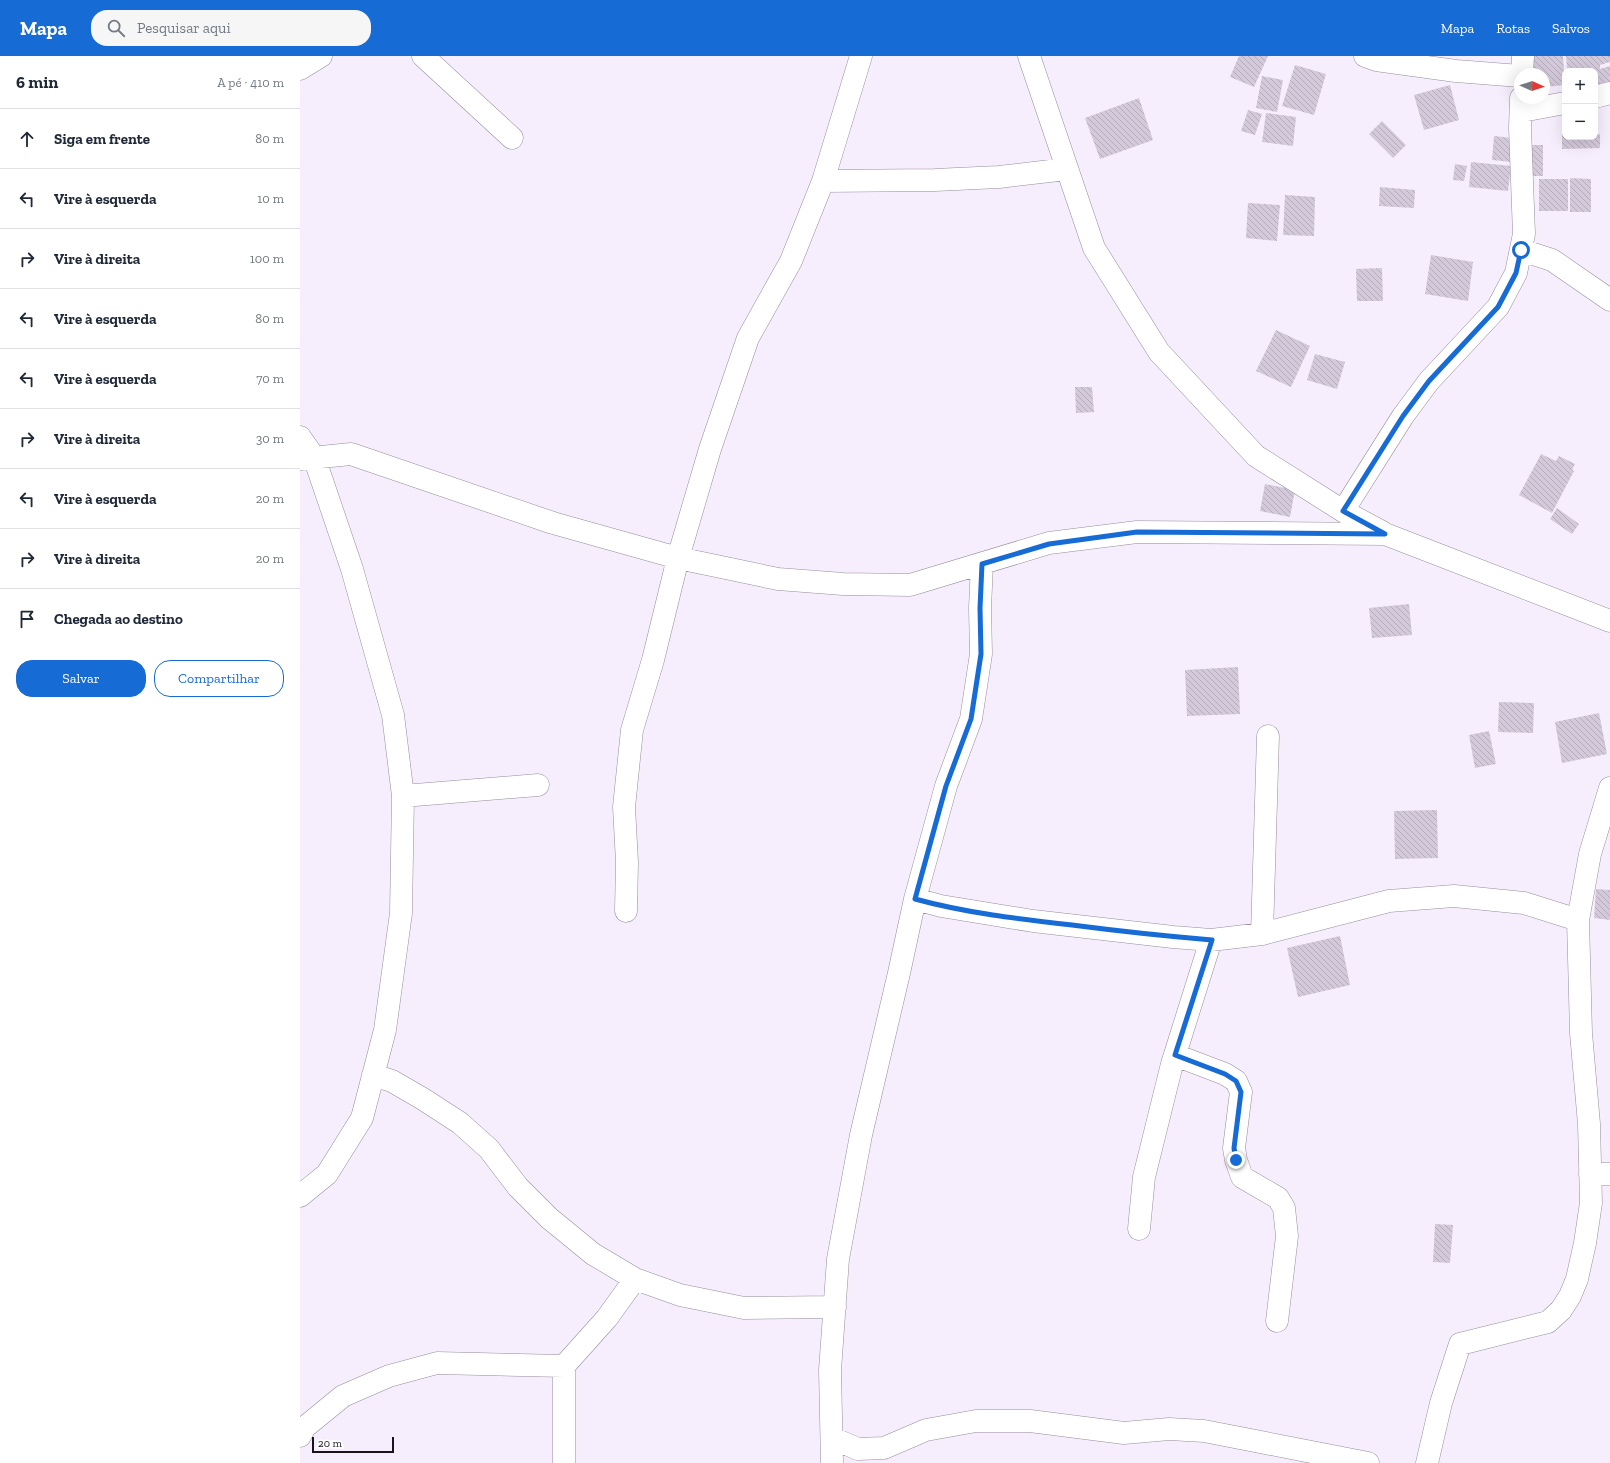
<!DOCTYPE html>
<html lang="pt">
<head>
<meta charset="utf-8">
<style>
	:root { --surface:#fff; --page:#f6f6f7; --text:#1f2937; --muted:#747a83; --line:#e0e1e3; --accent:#166bd5 }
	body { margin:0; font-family:"Zilla Slab",serif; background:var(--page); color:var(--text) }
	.controls { position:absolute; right:12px; top:12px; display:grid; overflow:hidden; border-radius:8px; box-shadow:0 4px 16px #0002 }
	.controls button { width:36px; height:36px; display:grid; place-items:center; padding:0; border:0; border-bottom:1px solid var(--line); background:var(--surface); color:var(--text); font:20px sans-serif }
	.compass { position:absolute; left:1214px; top:12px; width:36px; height:36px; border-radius:50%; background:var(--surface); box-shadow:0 4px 16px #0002; rotate:93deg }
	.scale { position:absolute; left:12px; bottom:10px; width:82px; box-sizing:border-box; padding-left:4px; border:2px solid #171319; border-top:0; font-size:11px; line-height:14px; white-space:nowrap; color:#171319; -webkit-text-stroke:3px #fff; paint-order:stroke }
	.stop { position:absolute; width:12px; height:12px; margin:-9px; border:3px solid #166bd5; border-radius:50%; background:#fff }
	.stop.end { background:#166bd5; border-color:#fff; box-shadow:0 1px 4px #0008 }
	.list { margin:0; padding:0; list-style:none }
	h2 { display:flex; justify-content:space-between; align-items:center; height:52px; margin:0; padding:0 16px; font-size:17px }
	h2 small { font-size:13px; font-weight:400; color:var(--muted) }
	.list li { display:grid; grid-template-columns:26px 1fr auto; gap:12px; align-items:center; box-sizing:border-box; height:60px; padding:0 16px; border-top:1px solid var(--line) }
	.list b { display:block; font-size:15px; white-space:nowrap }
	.list em { font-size:13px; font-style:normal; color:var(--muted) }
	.actions { display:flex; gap:8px; padding:12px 16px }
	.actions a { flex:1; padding:9px 0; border:1px solid var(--accent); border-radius:16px; text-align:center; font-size:14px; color:var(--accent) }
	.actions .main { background:var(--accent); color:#fff }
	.icon { flex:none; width:22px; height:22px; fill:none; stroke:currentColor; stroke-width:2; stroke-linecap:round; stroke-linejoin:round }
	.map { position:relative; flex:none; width:1310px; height:1407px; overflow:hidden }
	header { display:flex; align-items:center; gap:24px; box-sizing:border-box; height:56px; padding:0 20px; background:var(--accent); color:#fff }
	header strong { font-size:19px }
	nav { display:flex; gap:22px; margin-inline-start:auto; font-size:14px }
	.search { width:280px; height:36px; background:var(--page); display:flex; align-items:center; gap:10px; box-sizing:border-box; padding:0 14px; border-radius:16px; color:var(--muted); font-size:15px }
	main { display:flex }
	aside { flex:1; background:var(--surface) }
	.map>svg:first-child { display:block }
	.building { fill:url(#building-back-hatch) }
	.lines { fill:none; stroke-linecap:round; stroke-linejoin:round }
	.minor-casing { stroke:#978c9d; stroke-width:23 }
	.minor { stroke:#fff; stroke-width:22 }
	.route { stroke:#166bd5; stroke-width:5 }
</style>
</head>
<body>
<header>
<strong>Mapa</strong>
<div class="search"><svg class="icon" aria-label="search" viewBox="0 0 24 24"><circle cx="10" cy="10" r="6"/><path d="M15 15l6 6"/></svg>Pesquisar aqui</div>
<nav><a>Mapa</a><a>Rotas</a><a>Salvos</a></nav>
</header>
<main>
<aside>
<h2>6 min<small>A pé · 410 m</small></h2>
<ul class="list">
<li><svg class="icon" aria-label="ahead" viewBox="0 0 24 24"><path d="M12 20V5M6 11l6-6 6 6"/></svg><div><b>Siga em frente</b></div><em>80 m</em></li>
<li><svg class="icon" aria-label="left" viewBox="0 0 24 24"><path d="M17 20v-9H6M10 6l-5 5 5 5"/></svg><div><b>Vire à esquerda</b></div><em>10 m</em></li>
<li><svg class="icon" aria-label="right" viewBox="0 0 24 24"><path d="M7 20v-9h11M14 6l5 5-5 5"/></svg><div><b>Vire à direita</b></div><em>100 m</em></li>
<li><svg class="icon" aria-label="left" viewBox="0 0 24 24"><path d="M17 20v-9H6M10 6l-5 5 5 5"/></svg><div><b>Vire à esquerda</b></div><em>80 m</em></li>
<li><svg class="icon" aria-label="left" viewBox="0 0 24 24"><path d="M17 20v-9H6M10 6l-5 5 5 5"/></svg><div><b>Vire à esquerda</b></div><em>70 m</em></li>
<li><svg class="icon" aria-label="right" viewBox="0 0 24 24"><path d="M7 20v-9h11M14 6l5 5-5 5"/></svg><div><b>Vire à direita</b></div><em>30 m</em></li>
<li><svg class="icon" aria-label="left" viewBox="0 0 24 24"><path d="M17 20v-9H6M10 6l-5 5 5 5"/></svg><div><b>Vire à esquerda</b></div><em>20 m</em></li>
<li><svg class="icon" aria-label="right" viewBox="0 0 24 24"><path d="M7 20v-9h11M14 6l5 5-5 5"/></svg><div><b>Vire à direita</b></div><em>20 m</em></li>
<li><svg class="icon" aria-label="arrive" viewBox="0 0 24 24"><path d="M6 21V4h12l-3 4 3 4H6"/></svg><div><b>Chegada ao destino</b></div></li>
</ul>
<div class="actions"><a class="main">Salvar</a><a>Compartilhar</a></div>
</aside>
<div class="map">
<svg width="1310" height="1407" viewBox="0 0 1310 1407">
	<defs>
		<pattern id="building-back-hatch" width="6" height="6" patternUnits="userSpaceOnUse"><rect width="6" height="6" fill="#d4c9db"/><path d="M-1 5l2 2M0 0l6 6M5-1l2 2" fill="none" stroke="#b5acbb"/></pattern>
	</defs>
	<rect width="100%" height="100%" fill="#f7eefd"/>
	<path class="building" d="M939,0H968L954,31L930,21Z
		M1233,0H1263L1265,29L1244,31V18H1232Z
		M1266,0H1310V6L1300,9V13L1310,10V34L1295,38V15H1275L1276,12L1267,13Z
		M995,9L1026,18L1014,59L982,50Z
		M962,20L983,24L977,56L956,52Z
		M1150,29L1159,64L1124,74L1114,39Z
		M839,42L853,84L800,103L785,62Z
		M948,54L962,58L955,79L941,75Z
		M966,57L996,61L993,90L962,86Z
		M1082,65L1106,89L1093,102L1069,78Z
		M1262,78H1265V81H1295V78H1300V92L1262,93Z
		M1194,80L1213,82L1211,106L1192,104Z
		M1228,89H1243V120H1228Z
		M1171,106L1211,110L1208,135L1169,131Z
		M1155,108L1167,110L1164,125L1153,124Z
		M1270,122L1291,123V156H1270Z
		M1239,123H1268V155H1239Z
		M1080,131L1115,134L1114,152L1079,150Z
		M985,139L1015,141L1014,180L983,179Z
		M948,147L980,149L977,185L946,182Z
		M1131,199L1173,206L1168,245L1125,238Z
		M1082,212L1083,245H1057L1056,213Z
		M976,274L1010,290L991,331L956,315Z
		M1015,298L1045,306L1037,333L1007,324Z
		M775,331H792L794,356L776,357Z
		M1241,398L1256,405L1259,400L1275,408L1272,414L1274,415L1252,457L1219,439Z
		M965,428L995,434L990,461L960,455Z
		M1257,452L1279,468L1272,478L1250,463Z
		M1109,548L1112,579L1072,582L1069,552Z
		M938,611L940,658L887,660L885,614Z
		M1199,646L1234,647L1233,677L1198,676Z
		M1299,657L1307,698L1262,707L1255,666Z
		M1189,675L1196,708L1175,712L1169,679Z
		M1137,754L1138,802L1095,803L1094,755Z
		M1296,833L1310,834V864L1294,862Z
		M1040,880L1050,929L998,941L987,892Z
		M1135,1168L1153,1169L1150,1207L1133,1206Z"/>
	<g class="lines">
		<defs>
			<path id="minor" d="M123,0L212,82
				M729,0L794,192L859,296L956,400L1043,455L1082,476
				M1065,0L1076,4L1156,15L1220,20
				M0,13L21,0
				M1222,18L1223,0
				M1295,41L1310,37
				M1221,55L1265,47
				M523,125L635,124L699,121L767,113
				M1221,194L1252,204L1310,244
				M0,381L14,401L52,513L93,659L103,740L101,857L85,974L62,1062L27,1118L0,1140
				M0,403L51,398L253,467L378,502L478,523L543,528L610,529L749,487L837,476L1085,478L1310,565
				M1043,455L1103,360L1129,325L1198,251L1216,217L1224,178L1220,72L1221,42
				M103,740L238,729
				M615,843L641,850L733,865L873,881L911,884L962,878L1089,845L1154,840L1224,847L1278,864
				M326,855L327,806L324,751L332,674L353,604L378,502L410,393L448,282L491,205L523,125L561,0
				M962,878L968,680
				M875,999L925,1018L936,1025L941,1036L934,1092L936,1104L942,1121L978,1142L984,1152L987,1180L977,1265
				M73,1019L92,1025L123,1043L160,1067L189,1093L218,1131L249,1162L293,1198L335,1223L380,1239L444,1252L535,1251
				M1290,1118H1310
				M839,1173L844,1121L872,1008L911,884
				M0,1380L5,1371L43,1340L89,1320L137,1307L264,1310
				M532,1382L558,1393L584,1392L626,1374L676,1365H730L824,1377L869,1373L904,1375L1068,1407
				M264,1407V1310L307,1262L335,1223
				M532,1407L530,1314L538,1203L561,1079L599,917L615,843L646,730L671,663L681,598L680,552L682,508
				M1127,1407L1141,1347L1160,1288L1248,1266L1261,1254L1270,1240L1277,1223L1285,1187L1291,1147L1289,1068L1281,977L1278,864L1290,798L1310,732"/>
		</defs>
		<use href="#minor" class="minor-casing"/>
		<use href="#minor" class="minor"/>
	</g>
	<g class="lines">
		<path class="route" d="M936,1104L934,1092L941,1036L936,1025L925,1018L875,999L912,884C865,880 818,875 772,869C719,863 666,857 615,843L646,730L671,663L681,598L680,552L682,508L749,488L837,476L1085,478L1043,455L1103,360L1129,325L1198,251L1216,217L1221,194"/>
	</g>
</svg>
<div class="controls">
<button>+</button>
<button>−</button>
</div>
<svg class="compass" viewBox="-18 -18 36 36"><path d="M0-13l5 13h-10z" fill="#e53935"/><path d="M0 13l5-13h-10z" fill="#747a83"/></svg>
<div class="scale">20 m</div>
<div class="stop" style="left:1221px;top:194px"></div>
<div class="stop end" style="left:936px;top:1104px"></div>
</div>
</main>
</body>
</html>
